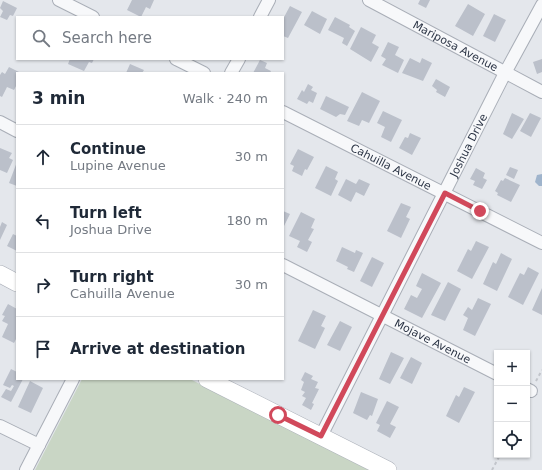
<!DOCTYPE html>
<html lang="en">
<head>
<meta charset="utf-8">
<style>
	:root { --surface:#fff; --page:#f2f2f3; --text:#1f2937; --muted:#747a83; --line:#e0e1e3 }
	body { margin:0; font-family:"DejaVu Sans",sans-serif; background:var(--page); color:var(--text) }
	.controls { position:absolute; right:12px; bottom:12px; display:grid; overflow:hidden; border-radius:0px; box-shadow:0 1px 3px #0004 }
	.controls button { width:36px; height:36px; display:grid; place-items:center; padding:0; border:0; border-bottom:1px solid var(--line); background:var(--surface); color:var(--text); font:20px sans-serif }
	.stop { position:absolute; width:12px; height:12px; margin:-9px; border:3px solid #d1495b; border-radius:50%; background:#fff }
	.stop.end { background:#d1495b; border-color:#fff; box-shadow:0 1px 4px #0008 }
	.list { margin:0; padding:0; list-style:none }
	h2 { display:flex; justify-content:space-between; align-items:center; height:52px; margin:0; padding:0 16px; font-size:17px }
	h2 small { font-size:13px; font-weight:400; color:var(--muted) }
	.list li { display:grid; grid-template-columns:26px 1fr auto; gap:12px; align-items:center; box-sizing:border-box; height:64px; padding:0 16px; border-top:1px solid var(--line) }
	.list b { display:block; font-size:15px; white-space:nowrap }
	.list p { margin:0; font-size:13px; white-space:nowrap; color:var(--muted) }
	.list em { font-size:13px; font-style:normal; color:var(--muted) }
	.icon { flex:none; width:22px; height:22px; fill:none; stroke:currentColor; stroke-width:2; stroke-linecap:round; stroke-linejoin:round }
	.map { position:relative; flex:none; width:542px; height:470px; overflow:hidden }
	.search { position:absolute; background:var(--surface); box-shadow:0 1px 3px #0004; left:16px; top:16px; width:268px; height:44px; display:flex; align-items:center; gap:10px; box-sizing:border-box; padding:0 14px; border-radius:0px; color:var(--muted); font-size:15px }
	.panel { position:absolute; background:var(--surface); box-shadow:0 1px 3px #0004; left:16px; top:72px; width:268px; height:308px; border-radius:0px }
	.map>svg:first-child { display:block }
	.green { fill:#c9d6c5 }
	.water { fill:#9fb4cc }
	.building { fill:#bbc0ca }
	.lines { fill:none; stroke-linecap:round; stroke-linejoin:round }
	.street-casing { stroke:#a9aeb7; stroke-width:14 }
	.secondary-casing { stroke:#a9aeb7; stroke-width:18 }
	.path { stroke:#c2c5cb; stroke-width:2; stroke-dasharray:3 3; stroke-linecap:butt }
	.street { stroke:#f7f8fa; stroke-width:12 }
	.secondary { stroke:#fff; stroke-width:17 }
	.route { stroke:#d1495b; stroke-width:5 }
	.labels { text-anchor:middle; stroke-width:3.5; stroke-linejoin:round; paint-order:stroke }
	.street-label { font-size:11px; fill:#2b3445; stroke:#f4f6f9 }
</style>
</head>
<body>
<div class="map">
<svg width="542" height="470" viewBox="0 0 542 470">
	<rect width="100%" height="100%" fill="#e4e7ec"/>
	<path class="green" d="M82,379H190L369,470H35Z"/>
	<path class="water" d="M542,174V186H539L535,182L537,175Z"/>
	<path class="building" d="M132,0H154L150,9L146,7L141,17L127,10Z
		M420,0H430L426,8L418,4Z
		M3,1L17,8L13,16L10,15L7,20L0,17L3,11L0,8Z
		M468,4L485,14L473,36L455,26Z
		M290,6L302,12L288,38L283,36V19Z
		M312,11L327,19L320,34L304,25Z
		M494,14L506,20L495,42L483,36Z
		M335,17L350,25L349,27L355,31L347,46L342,43L344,38L328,30Z
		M361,27L376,35L372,43L379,47L371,62L350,49Z
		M388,42L399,47L395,55L404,60L398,73L382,65L386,59L381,56Z
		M410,58L420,63L422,58L432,63L423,81L402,73Z
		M70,59H94L92,63L89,62L84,71L68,64Z
		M542,59V72L537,74L533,62Z
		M260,60L267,63L265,68L271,71L270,73H253Z
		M130,64L144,70L142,73H126Z
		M9,67L21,73H17V84L14,90L7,87L2,97L0,96V75L2,72L5,74Z
		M436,79L450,87L445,97L436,92L437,90L432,86Z
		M308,84L313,87L311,90L317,93L313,103L309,101L307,104L297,99L302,90L304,92Z
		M362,92L380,101L369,123L362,120L359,126L347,121Z
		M326,96L349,107L345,115L340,114L336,117L320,109Z
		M383,111L402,120L391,142L381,137L385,127L377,123Z
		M512,113L524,119L512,139L503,134Z
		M530,113L541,118L531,137L520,131Z
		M410,133L421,138L412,155L399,148L405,137L408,138Z
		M0,148L12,153L9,158L13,160L7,173L0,170Z
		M298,149L314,157L307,170L305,169L302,176L292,171L294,166L290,164Z
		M17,162V186L9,183Z
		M326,166L338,172L335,179L338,181L331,196L315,188Z
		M510,167L518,170L514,179L506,175Z
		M476,168L485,173L483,178L487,180L482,189L473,185L475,181L470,179Z
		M505,178L520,185L511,202L497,195L498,193L495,191L501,180L503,181Z
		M346,179L356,184L359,179L370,184L364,196L356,192L351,202L338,195Z
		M401,203L411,207L406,217L410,219L401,238L387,231Z
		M283,211L290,214L283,228Z
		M301,212L315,219L311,228L314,229L308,240L312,242L307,252L297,247L300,241L289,236Z
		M2,222L7,225L0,240V227Z
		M13,234L17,236V251L7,246Z
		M476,241L489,247L472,279L457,271L468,249L471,251Z
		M342,247L355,253L356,250L363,253L354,272L347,269L348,267L336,261Z
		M501,253L512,259L497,291L483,284L493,262L496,264Z
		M372,257L384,263L372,287L360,281Z
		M528,267L539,273L523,305L508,297L520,273L524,275Z
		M422,273L441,283L422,318L404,309L411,295L417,298L422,289L416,286Z
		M448,282L461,289L445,321L431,315Z
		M542,288V315L532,310Z
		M478,298L491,304L475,336L463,330L468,318L463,315L468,307L472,310Z
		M8,304L17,309V337L14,343L2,337L8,324L2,321L5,316L2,315Z
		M313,310L326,316L321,326L325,328L315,349L298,341Z
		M340,321L352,327L340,351L327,345Z
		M391,352L404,358L390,384L379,379Z
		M411,357L422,363L412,384L400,378Z
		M11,369L17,372V379H23L11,402L1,397L6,389L11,391L14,386L12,385L10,388L3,385Z
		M305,372L313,376L311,379L318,382L315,388L319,389L312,403L314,404L311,410L302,405L306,398L302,396L305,392L301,390L304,382L301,380Z
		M30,381L43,388L31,413L18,407Z
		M464,387L475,392L459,423L446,416L456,395L459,397Z
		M361,392L378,399L372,416L370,415L367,420L353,413Z
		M387,401L399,407L390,424L396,427L390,438L377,431L380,425L376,423Z"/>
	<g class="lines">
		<defs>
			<g id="street">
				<path d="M59,0L93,17"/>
				<path id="s1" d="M369,0L542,92"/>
				<path d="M260,17L269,0"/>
				<path d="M176,59L204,73"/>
				<path d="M231,73L239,59"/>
				<path id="s2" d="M283,112L542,243"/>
				<path d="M0,122L17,131"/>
				<path id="s3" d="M283,265L497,374"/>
				<path d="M527,389L531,391"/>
				<path d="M0,426L39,445"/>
				<path id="s4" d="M321,436L505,73L542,5"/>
				<path d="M26,470L73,379"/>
			</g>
			<path id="secondary" d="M0,274L17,283
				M207,379L388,470"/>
		</defs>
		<use href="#street" class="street-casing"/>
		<use href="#secondary" class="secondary-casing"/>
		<path class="path" d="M536,381L542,370
			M492,470L500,455"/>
		<use href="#street" class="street"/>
		<use href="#secondary" class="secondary"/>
	</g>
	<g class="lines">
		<path class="route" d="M278,415L321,436L445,193L480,211"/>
	</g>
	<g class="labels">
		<g class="street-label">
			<text dy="4" stroke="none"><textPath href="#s1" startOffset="98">Mariposa Avenue</textPath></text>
			<text dy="4" stroke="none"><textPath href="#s4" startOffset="326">Joshua Drive</textPath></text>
			<text dy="4" stroke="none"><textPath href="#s2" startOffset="121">Cahuilla Avenue</textPath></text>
			<text dy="4" stroke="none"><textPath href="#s3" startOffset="168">Mojave Avenue</textPath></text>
		</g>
	</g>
</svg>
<div class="controls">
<button>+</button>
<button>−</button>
<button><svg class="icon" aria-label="locate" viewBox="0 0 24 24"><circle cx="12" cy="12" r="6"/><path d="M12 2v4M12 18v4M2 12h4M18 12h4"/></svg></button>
</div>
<div class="stop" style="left:278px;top:415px"></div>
<div class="stop end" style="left:480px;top:211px"></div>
<div class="search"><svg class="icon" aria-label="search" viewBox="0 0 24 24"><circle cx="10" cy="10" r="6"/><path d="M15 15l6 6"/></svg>Search here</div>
<section class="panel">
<h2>3 min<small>Walk · 240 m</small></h2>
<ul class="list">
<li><svg class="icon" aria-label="ahead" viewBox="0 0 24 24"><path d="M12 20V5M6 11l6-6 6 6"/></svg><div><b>Continue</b><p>Lupine Avenue</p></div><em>30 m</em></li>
<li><svg class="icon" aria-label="left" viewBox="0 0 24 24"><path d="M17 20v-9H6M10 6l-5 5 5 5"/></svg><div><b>Turn left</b><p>Joshua Drive</p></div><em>180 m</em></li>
<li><svg class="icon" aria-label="right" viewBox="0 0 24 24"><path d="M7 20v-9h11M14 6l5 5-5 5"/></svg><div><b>Turn right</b><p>Cahuilla Avenue</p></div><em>30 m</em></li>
<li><svg class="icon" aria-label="arrive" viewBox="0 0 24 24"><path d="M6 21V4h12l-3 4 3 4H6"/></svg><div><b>Arrive at destination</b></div></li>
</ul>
</section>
</div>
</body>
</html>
